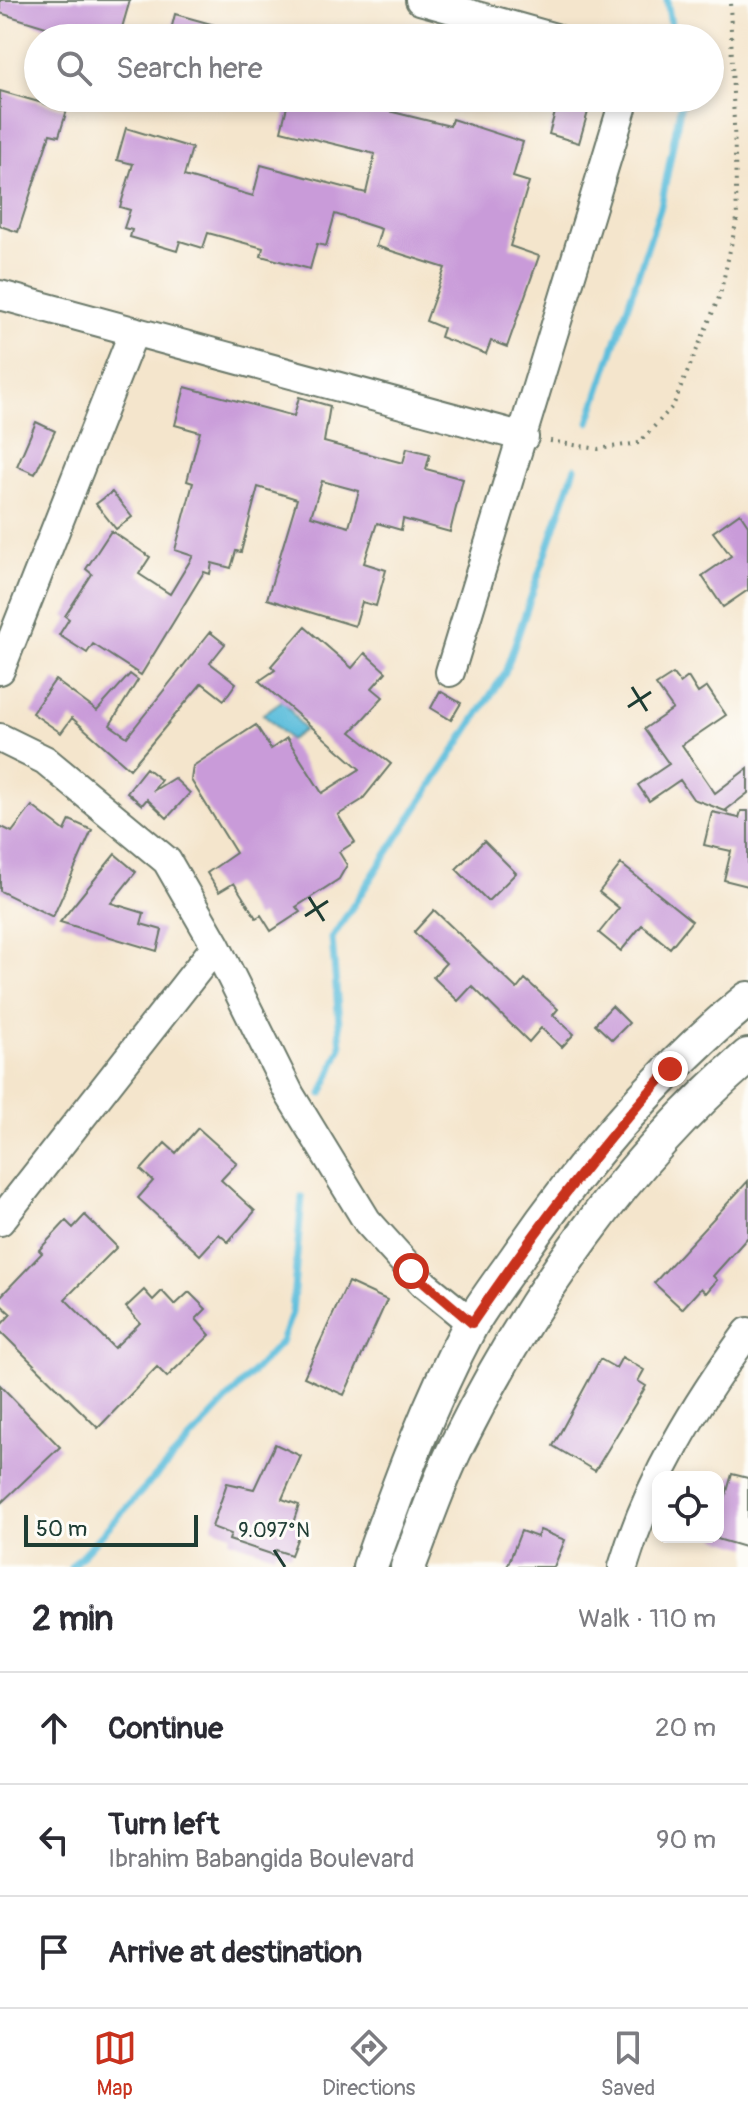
<!DOCTYPE html>
<html lang="en">
<head>
<meta charset="utf-8">
<style>
	:root { --surface:#fff; --page:#f7f7f7; --text:#2b2b33; --muted:#7c7c81; --line:#e1e1e2; --accent:#c8321e }
	body { margin:0; font-family:Pangolin,sans-serif; background:var(--page); color:var(--text) }
	.controls { position:absolute; right:24px; bottom:24px; display:grid; overflow:hidden; border-radius:16px; box-shadow:0 4px 12px #0003 }
	.controls button { width:72px; height:72px; display:grid; place-items:center; padding:0; border:0; border-bottom:2px solid var(--line); background:var(--surface); color:var(--text); font:40px sans-serif }
	.scale { position:absolute; left:24px; bottom:20px; width:174px; box-sizing:border-box; padding-left:8px; border:4px solid #1f3d34; border-top:0; font-size:22px; line-height:28px; white-space:nowrap; color:#1f3d34; -webkit-text-stroke:6px #fdfcf7; paint-order:stroke }
	.stop { position:absolute; width:24px; height:24px; margin:-18px; border:6px solid #c8321e; border-radius:50%; background:#fff }
	.stop.end { background:#c8321e; border-color:#fff; box-shadow:0 2px 8px #0008 }
	.list { margin:0; padding:0; list-style:none }
	h2 { display:flex; justify-content:space-between; align-items:center; height:104px; margin:0; padding:0 32px; font-size:34px }
	h2 small { font-size:26px; font-weight:400; color:var(--muted) }
	.list li { display:grid; grid-template-columns:52px 1fr auto; gap:24px; align-items:center; box-sizing:border-box; height:112px; padding:0 32px; border-top:2px solid var(--line) }
	.list b { display:block; font-size:30px; white-space:nowrap }
	.list p { margin:0; font-size:26px; white-space:nowrap; color:var(--muted) }
	.list em { font-size:26px; font-style:normal; color:var(--muted) }
	.icon { flex:none; width:44px; height:44px; fill:none; stroke:currentColor; stroke-width:2; stroke-linecap:round; stroke-linejoin:round }
	.map { position:relative; flex:none; width:748px; height:1567px; overflow:hidden }
	.search { position:absolute; background:var(--surface); box-shadow:0 4px 12px #0003; left:24px; right:24px; top:24px; height:88px; display:flex; align-items:center; gap:20px; box-sizing:border-box; padding:0 28px; border-radius:44px; color:var(--muted); font-size:30px }
	.sheet { height:440px; background:var(--surface) }
	nav { display:flex; justify-content:space-around; align-items:center; box-sizing:border-box; height:112px; border-top:2px solid var(--line); background:var(--surface); font-size:22px; color:var(--muted) }
	nav a { display:grid; justify-items:center; gap:4px }
	nav .on { color:var(--accent) }
	.map>svg:first-child { display:block }
	.water { fill:#5dbedc; stroke:#3e7e88; stroke-width:2 }
	.lines { fill:none; stroke-linecap:round; stroke-linejoin:round }
	.stream { stroke:#5dbedc; stroke-width:7 }
	.building { fill:#c99bd9; fill-rule:evenodd }
	.minor-casing { stroke:#6a7869; stroke-width:32 }
	.tertiary-casing { stroke:#6a7869; stroke-width:38 }
	.path { stroke:#6a7869; stroke-width:4; stroke-dasharray:2 6; stroke-linecap:butt }
	.minor { stroke:#fff; stroke-width:28 }
	.tertiary { stroke:#fff; stroke-width:34 }
	.route { stroke:#c8321e; stroke-width:10 }
	.ticks { fill:none; stroke:#1f3d34; stroke-width:3 }
	.ticks-label { font-size:20px; text-anchor:middle; fill:#1f3d34; stroke:#fdfcf7; stroke-width:6; stroke-linejoin:round; paint-order:stroke }
</style>
</head>
<body>
<div class="map">
<svg width="748" height="1567" viewBox="0 0 748 1567">
	<rect width="100%" height="100%" fill="#fdfcf7"/>
	<filter id="ink" filterUnits="userSpaceOnUse"><feTurbulence type="fractalNoise" baseFrequency=".0125" numOctaves="2"/><feDisplacementMap in="SourceGraphic" scale="16" xChannelSelector="R" yChannelSelector="G"/><feConvolveMatrix kernelMatrix="1 2 1 2 8 2 1 2 1" color-interpolation-filters="sRGB"/></filter>
	<filter id="wash" filterUnits="userSpaceOnUse"><feTurbulence type="fractalNoise" baseFrequency=".006" numOctaves="4" result="noise"/><feDisplacementMap in="SourceGraphic" scale="32" xChannelSelector="R" yChannelSelector="G"/><feGaussianBlur stdDeviation="1.8" result="paint"/><feColorMatrix in="noise" values="0 0 0 0 0 0 0 0 0 0 0 0 0 0 0 0 0 1.4 0 .05"/><feComposite in="paint" operator="in"/></filter>
	<g filter="url(#wash)">
		<rect width="100%" height="100%" fill="#f4e5cc"/>
		<path class="water" d="M283,700L304,730L290,740L263,714Z"/>
		<g class="lines">
			<path class="stream" d="M667,0L673,38
				M589,422L661,206L682,98
				M322,1094L341,1047L332,938L505,673L575,468
				M71,1567L281,1342L292,1313L302,1197"/>
		</g>
		<g id="blocks">
			<path class="building" d="M0,0H130L119,38H82L0,13Z
				M175,14L240,32L239,38H169Z
				M0,91L67,110L59,136L50,134L18,232L0,226Z
				M289,98H370L368,106L450,126L452,119L523,142L513,177L529,182L510,246L539,256L507,347L491,341L486,354L440,337L443,328L426,321L445,268L376,246L381,229L335,214L326,246L317,244L310,269L261,256L263,248L208,233L203,248L180,241L177,251L130,237L132,230L124,228L130,210L120,207L133,164L117,160L126,128L192,148L184,176L253,196L261,165L366,193L375,154L281,131Z
				M559,98H592L579,143L549,134Z
				M185,387L294,416L299,397L330,406L324,442L403,463L407,448L430,454L426,469L463,479L450,532L403,519L401,530L377,523L364,563L386,570L376,606L362,602L355,626L267,599L297,499L258,487L241,552L236,551L231,568L212,563L210,574L204,572L141,675L93,644L87,653L59,635L69,619L65,616L92,574L86,569L111,531L150,557L139,574L170,594L193,556L175,550L193,483L187,481L200,432L175,425ZM322,481L359,491L349,527L311,516Z
				M36,422L55,431L35,474L17,466Z
				M112,492L132,517L116,529L96,504Z
				M740,513L748,525V590L723,607L702,576L731,556L713,532Z
				M305,627L352,668L365,653L386,672L372,688L383,697L351,732L391,764L362,800L338,815L355,842L339,852L347,865L339,879L296,907L300,912L271,931L261,915L256,918L234,883L219,892L207,873L236,853L191,780L193,766L256,725L271,749L287,738L322,793L360,769L259,681L275,670L271,666Z
				M210,632L225,644L210,663L236,683L224,700L202,683L130,769L72,718L61,733L32,713L55,680L97,711L130,674L138,680L110,725L127,737Z
				M673,674L680,683L688,677L698,693L707,687L726,715L682,745L715,793L748,768V793L726,810L728,812L693,799L680,780L649,801L638,785L669,764L644,729L673,709L656,685Z
				M440,691L461,703L451,720L431,708Z
				M146,768L161,780L153,791L174,778L190,793L167,818L147,799L142,805L127,792Z
				M32,806L65,831L70,820L92,830L53,917L0,891V826L12,832Z
				M741,811H748V886L724,880L731,851L704,845L712,812L739,818Z
				M484,841L516,873L488,901L456,869Z
				M115,854L136,872L111,903L144,913L141,924L162,930L157,951L60,922Z
				M621,864L692,921L670,948L642,925L621,951L599,933L619,908L599,892Z
				M434,910L517,989L525,979L558,1009L553,1015L574,1034L562,1047L541,1028L529,1042L472,986L458,1001L433,977L446,963L414,932Z
				M612,1006L629,1023L612,1040L595,1024Z
				M198,1128L237,1163L221,1180L255,1211L228,1242L219,1234L200,1255L138,1198L153,1181L141,1170L165,1143L176,1153Z
				M748,1181V1237L713,1276L717,1280L706,1293L701,1288L682,1309L654,1283Z
				M85,1215L117,1247L65,1299L114,1348L140,1323L126,1307L144,1290L153,1300L162,1291L175,1305L189,1292L206,1309L196,1319L210,1335L167,1377L157,1367L98,1428L0,1331V1326L11,1314L0,1304V1297L42,1253L39,1250L66,1221L73,1228Z
				M348,1282L387,1300L344,1395L304,1377Z
				M622,1357L644,1370L638,1381L646,1386L595,1471L553,1446L600,1359L616,1368Z
				M0,1385L60,1447L0,1504Z
				M275,1444L301,1456L282,1499L299,1505L293,1523L302,1526L291,1555L276,1550L274,1555L229,1540L231,1534L212,1527L227,1483L254,1489Z
				M732,1474L748,1478V1548L714,1538L718,1537V1523Z
				M540,1530L565,1540L554,1567H507L521,1531L537,1537Z"/>
		</g>
	</g>
	<g filter="url(#ink)">
		<use href="#blocks" fill-opacity="0" stroke="#6a7869" stroke-width="2"/>
		<g class="lines">
			<defs>
				<path id="minor" d="M420,0L555,38
					M0,295L524,437
					M0,670L134,331
					M450,672L625,98
					M0,738L45,760L167,861L216,946L290,1095L367,1221L424,1284L472,1323
					M0,1221L216,946
					M623,1567C649,1480 695,1405 748,1332"/>
				<path id="tertiary" d="M370,1567C399,1485 429,1403 470,1326C484,1302 502,1279 518,1256C584,1160 658,1072 748,999
					M408,1567C424,1526 438,1482 458,1443C529,1300 627,1160 748,1056"/>
			</defs>
			<use href="#minor" class="minor-casing"/>
			<use href="#tertiary" class="tertiary-casing"/>
			<path class="path" d="M550,441L598,449L639,443L673,406L720,295L737,219L730,0"/>
			<use href="#minor" class="minor"/>
			<use href="#tertiary" class="tertiary"/>
		</g>
	</g>
	<g class="lines" filter="url(#ink)">
		<path class="route" d="M411,1271L472,1323C533,1234 596,1149 670,1069"/>
	</g>
	<path class="ticks" d="M632,687L647,711M628,707L651,692M309,897L324,921M305,916L328,901M274,1550L285,1567"/>
	<g class="ticks-label">
		<text x="274" y="1537">9.097°N</text>
	</g>
</svg>
<div class="controls">
<button><svg class="icon" aria-label="locate" viewBox="0 0 24 24"><circle cx="12" cy="12" r="6"/><path d="M12 2v4M12 18v4M2 12h4M18 12h4"/></svg></button>
</div>
<div class="scale">50 m</div>
<div class="stop" style="left:411px;top:1271px"></div>
<div class="stop end" style="left:670px;top:1069px"></div>
<div class="search"><svg class="icon" aria-label="search" viewBox="0 0 24 24"><circle cx="10" cy="10" r="6"/><path d="M15 15l6 6"/></svg>Search here</div>
</div>
<section class="sheet">
<h2>2 min<small>Walk · 110 m</small></h2>
<ul class="list">
<li><svg class="icon" aria-label="ahead" viewBox="0 0 24 24"><path d="M12 20V5M6 11l6-6 6 6"/></svg><div><b>Continue</b></div><em>20 m</em></li>
<li><svg class="icon" aria-label="left" viewBox="0 0 24 24"><path d="M17 20v-9H6M10 6l-5 5 5 5"/></svg><div><b>Turn left</b><p>Ibrahim Babangida Boulevard</p></div><em>90 m</em></li>
<li><svg class="icon" aria-label="arrive" viewBox="0 0 24 24"><path d="M6 21V4h12l-3 4 3 4H6"/></svg><div><b>Arrive at destination</b></div></li>
</ul>
</section>
<nav>
<a class="on"><svg class="icon" aria-label="map" viewBox="0 0 24 24"><path d="M3 6l6-2 6 2 6-2v14l-6 2-6-2-6 2zM9 4v14M15 6v14"/></svg>Map</a>
<a><svg class="icon" aria-label="directions" viewBox="0 0 24 24"><path d="M12 3l9 9-9 9-9-9zM9 14v-3h6M13 9l2 2-2 2"/></svg>Directions</a>
<a><svg class="icon" aria-label="saved" viewBox="0 0 24 24"><path d="M7 4h10v16l-5-4-5 4z"/></svg>Saved</a>
</nav>
</body>
</html>
